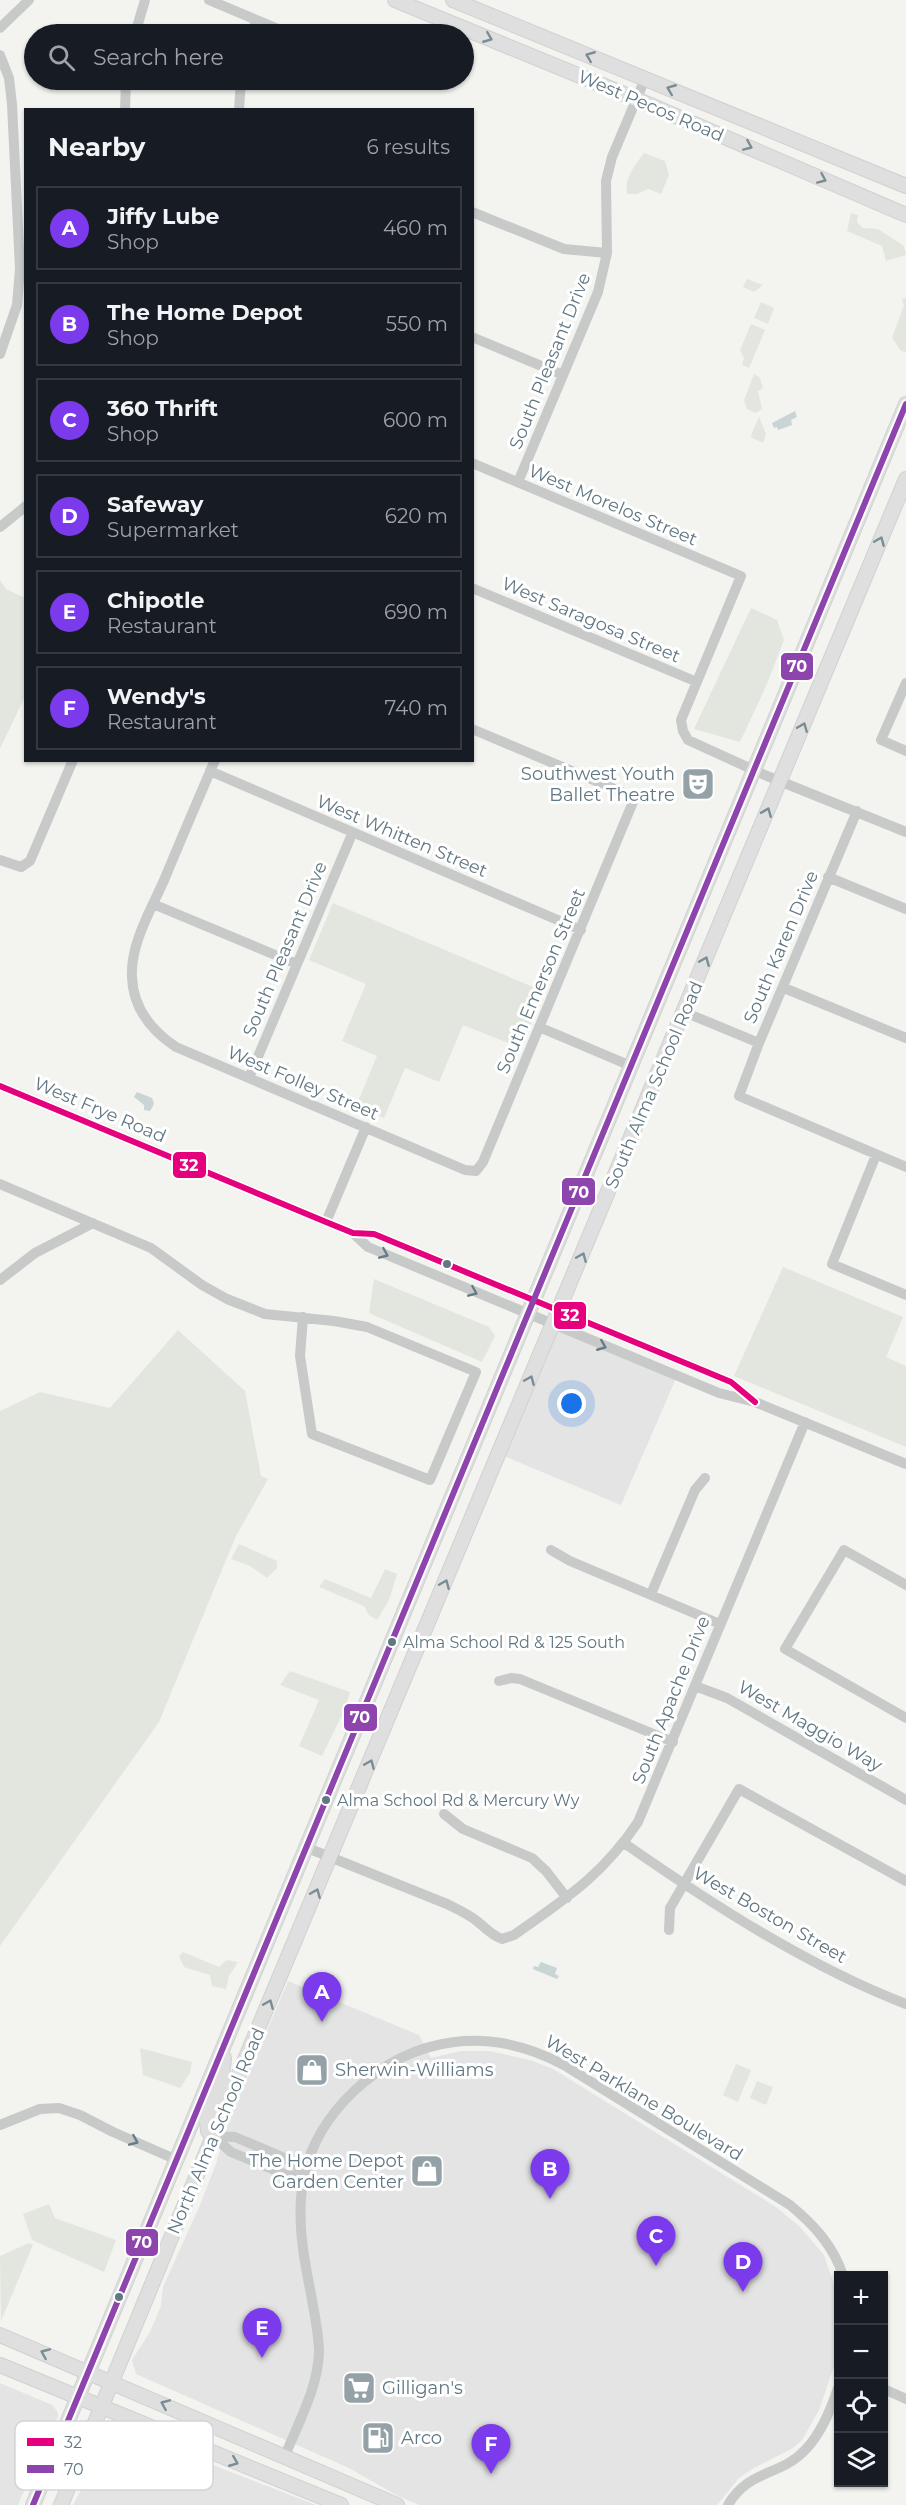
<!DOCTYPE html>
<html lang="en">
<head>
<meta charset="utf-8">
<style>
	:root { --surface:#171b24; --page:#20242c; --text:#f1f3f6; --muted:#9ea1a6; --line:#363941; --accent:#7c3aed }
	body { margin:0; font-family:Montserrat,sans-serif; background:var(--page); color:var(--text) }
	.controls { position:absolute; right:18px; bottom:18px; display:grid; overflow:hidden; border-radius:0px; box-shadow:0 2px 4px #0004 }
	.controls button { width:54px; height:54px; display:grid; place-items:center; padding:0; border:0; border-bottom:2px solid var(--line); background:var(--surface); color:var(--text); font:30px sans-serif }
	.you { position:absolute; left:572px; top:1404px; width:21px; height:21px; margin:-15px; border:4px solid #fff; border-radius:50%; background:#1a73e8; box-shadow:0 0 0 9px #1a73e833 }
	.badge { display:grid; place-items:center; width:39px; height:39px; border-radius:50%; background:var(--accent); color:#fff; font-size:20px; font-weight:700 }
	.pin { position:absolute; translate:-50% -50px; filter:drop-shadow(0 2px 3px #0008) }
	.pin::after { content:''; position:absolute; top:32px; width:21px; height:18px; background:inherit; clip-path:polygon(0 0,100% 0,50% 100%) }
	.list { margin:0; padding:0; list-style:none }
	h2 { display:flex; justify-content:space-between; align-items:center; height:78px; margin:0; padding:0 24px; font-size:26px }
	h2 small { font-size:20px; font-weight:400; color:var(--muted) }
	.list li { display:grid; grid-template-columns:39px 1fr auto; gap:18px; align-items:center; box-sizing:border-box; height:84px; margin:0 12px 12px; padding:0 12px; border:2px solid var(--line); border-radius:0px }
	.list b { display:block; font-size:22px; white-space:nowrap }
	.list p { margin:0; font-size:20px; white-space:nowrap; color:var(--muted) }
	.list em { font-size:20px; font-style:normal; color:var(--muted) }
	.icon { flex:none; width:33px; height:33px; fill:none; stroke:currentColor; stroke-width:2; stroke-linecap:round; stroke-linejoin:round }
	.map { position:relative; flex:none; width:906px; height:2505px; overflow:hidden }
	.search { position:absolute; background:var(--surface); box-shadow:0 2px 4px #0004; left:24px; top:24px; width:450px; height:66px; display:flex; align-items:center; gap:15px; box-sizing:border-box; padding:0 21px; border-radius:33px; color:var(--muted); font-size:22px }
	.panel { position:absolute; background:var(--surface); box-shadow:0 2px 4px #0004; left:24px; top:108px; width:450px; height:654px; border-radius:0px }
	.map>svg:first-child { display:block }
	.built { fill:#e3e4e3 }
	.green { fill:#e3e6de }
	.water { fill:#c9d4d5 }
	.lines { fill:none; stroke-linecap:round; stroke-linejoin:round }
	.major-casing { stroke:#d0d1d0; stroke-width:16 }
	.minor { stroke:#c8caca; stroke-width:10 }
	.major { stroke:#dedfde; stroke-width:14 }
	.bus-1-casing { stroke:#fff; stroke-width:10 }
	.bus-2-casing { stroke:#fff; stroke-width:10 }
	.bus-1 { stroke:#e5007d; stroke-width:6 }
	.bus-2 { stroke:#8e44ad; stroke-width:6 }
	.oneway { stroke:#7a8c94 }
	.oneway2 { stroke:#667b86 }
	.bus-dot { fill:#617782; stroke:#fff; stroke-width:2 }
	.labels { text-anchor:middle; stroke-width:6; stroke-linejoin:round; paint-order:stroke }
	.bus-label { font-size:16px; fill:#617782; stroke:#fff; text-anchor:start }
	.street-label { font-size:18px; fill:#617782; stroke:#fff }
	.poi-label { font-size:18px; fill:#617782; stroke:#fff; text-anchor:start }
	.key { fill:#fff; stroke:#d0d6da; stroke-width:1.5 }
	.key-label { font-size:16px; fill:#617782 }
	.line-badge { stroke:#fff; stroke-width:2 }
	.badge-label { font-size:16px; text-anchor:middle; font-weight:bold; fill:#fff }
</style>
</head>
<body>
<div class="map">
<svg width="906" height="2505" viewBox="0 0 906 2505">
	<rect width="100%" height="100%" fill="#f3f3f0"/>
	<path class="built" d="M552,1326L677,1376L621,1505L499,1454Z
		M288,1981L419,2035L431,2058L461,2051H489L530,2060L553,2069L776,2207L800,2227L824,2255L838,2297V2355L819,2410L802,2440L793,2448L752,2469L739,2478L717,2505H419L398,2496L349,2468L136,2374L132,2360L150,2332L161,2306L163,2287L200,2205L216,2164L230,2118Z
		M0,2383L52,2405L57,2411L58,2416L41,2451L18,2505H0Z
		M120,2428L174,2450L316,2505H73L88,2477L105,2437L113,2429Z"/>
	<path class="green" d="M644,153L665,161L669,175L661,194L648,189L637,194H627C624,178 635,165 644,153Z
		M851,213L858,215L857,222L863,228L878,229L904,246L906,255L886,261L882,246L847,231Z
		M747,279L763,285L754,292L743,287Z
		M906,298V352L901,351L892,338L904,305L902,299Z
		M761,302L774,308L768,324L754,318Z
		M751,324L765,330L749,368L742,365L744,358L740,350Z
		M754,374C763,378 760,381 763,388L758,391L762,409L756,413L747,409L744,400Z
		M759,417L766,434L763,443L752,438L751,435Z
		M0,580L6,589L25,598V696L0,749Z
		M751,608L777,620L784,640L767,684L740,742L694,729Z
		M333,903L545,992L521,1048L463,1025L439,1082L405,1068L384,1118L356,1106L377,1056L342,1041L366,984L309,960Z
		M783,1267L903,1317L886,1357L906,1366V1447L734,1376Z
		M374,1279L489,1327L495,1336L482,1362L369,1313Z
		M178,1330L245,1391L261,1476L268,1479L236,1536L159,1722L0,1946V1411L40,1392L110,1408Z
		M239,1544L277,1561V1568L267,1578L250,1566L231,1559Z
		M385,1569L397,1574L389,1600L377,1620L369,1615L364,1606L319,1587L325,1579L371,1598Z
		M290,1671L350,1692L345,1709L322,1756L299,1746L319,1700L280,1685Z
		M183,1952L219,1967L227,1960L238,1962L229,1976L226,1989L212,1986L210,1975L184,1967L179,1956Z
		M140,2048L192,2062L190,2073L180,2088L143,2075Z
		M736,2064L751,2070L738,2102L723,2095Z
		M757,2081L773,2087L766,2105L750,2098Z
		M49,2204L55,2218L116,2240L104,2272L32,2240L23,2214Z
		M29,2243L33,2245L1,2321L0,2256Z"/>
	<path class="water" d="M795,411L797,417L791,420L792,425L778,430L777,427L774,428L772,423Z
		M137,1092L152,1098L154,1104L150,1111L144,1110V1105L134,1097Z
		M541,1962L557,1968L555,1974L559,1976L557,1979L533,1969L534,1966L538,1967Z"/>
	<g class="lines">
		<defs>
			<path id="major" d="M395,0L636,99L906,215
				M453,0L906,186
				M213,2136L208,2131L207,2121L221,2083L224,2058
				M0,2335L397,2505
				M0,2365L341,2505
				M33,2505L906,404
				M61,2505L213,2136L906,479"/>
		</defs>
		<use href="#major" class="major-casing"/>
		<path class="minor" d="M209,0L290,34
			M0,28L29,0
			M135,34L145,0
			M252,34L256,20
			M0,55L9,78L12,104L20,269L17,305L0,354
			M125,110L126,80
			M239,110L241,80
			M472,212L564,249L607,253
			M472,337L563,375
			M472,463L741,576L681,720L683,731L688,740L767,776L906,832
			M518,482L598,292L607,253L606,181L612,157L645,79
			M0,527L26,506
			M472,588L697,682
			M906,683L881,740L906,751
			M215,760C198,800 181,839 165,878C152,908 130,944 132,977C133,1008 152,1031 176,1047L465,1170L476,1171L483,1162L633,802L622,792L472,729
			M210,771L581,930
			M857,811L759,1043L739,1096L906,1167
			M0,860L21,867L30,861L73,760
			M828,877L906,909
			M153,904L297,964
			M784,988L906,1038
			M684,1012L759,1043
			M539,1027L631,1066
			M249,1078L352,834
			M0,1086L326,1222L353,1233L374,1234L731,1382L755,1402
			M876,1155L832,1264L906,1295
			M0,1184L151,1248L202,1285L227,1299L265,1314L334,1321L367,1327L476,1372L430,1480L312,1434L300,1356L303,1317
			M326,1222L366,1127
			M353,1233L368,1247L719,1393L755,1402L906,1464
			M0,1280L35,1253L93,1223
			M551,1550L570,1561L720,1624
			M906,1585L844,1550L785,1649L906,1718
			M651,1594L695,1490L705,1478
			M499,1681L511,1678L520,1679L673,1742
			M695,1686L727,1698L906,1800
			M444,1814L463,1829L532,1858L546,1871L567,1898
			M624,1843C710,1903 809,1967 906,2004
			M305,1847L447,1904C457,1909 469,1914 478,1922C487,1929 490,1934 502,1939L514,1935C565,1899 602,1876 638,1822L805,1422
			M669,1930L670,1908L739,1789L906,1881
			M0,2125L40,2109L59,2108L80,2115L113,2132L177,2160
			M213,2136L235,2137L294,2162L304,2174
			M213,2136L231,2152L289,2176L304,2174
			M884,2389L906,2399
			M285,2456C298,2423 318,2388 319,2352C319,2333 314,2313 311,2294C303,2255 296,2215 304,2176C311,2143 330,2114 354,2091C415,2034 491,2026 564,2065L790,2205C813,2224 834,2246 843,2276
			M728,2505C749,2469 782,2476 806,2449C822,2432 831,2409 838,2388"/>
		<use href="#major" class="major"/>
		<defs>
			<path id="bus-1" d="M0,1086L326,1222L353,1233L374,1234L731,1382L755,1402"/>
			<path id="bus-2" d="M33,2505L906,404"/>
		</defs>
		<use href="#bus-1" class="bus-1-casing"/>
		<use href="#bus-2" class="bus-2-casing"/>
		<use href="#bus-1" class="bus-1"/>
		<use href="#bus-2" class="bus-2"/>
	</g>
	<defs><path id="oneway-chevron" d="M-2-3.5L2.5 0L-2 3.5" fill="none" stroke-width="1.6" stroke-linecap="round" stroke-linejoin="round" transform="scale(1.5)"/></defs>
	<g class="oneway">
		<use href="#oneway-chevron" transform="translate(488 38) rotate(22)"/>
		<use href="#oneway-chevron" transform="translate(590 56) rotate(-158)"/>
		<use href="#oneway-chevron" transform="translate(671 89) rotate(-158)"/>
		<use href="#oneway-chevron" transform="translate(748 146) rotate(23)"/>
		<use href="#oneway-chevron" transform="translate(822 179) rotate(24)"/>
		<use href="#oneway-chevron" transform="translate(880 541) rotate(-67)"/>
		<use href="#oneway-chevron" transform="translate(803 727) rotate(-68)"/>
		<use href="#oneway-chevron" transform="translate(767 812) rotate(-68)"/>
		<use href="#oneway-chevron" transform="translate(705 961) rotate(-67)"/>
		<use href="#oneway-chevron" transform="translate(582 1257) rotate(-67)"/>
		<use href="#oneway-chevron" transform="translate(530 1380) rotate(-67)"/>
		<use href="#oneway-chevron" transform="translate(445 1584) rotate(-67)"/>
		<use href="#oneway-chevron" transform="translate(370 1764) rotate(-67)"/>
		<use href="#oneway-chevron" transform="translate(316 1893) rotate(-67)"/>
		<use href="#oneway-chevron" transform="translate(269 2004) rotate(-67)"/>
		<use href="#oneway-chevron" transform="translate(45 2353) rotate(-157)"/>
		<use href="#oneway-chevron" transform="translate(165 2404) rotate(-157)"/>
		<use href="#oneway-chevron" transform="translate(234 2462) rotate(22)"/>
	</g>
	<g class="oneway2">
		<use href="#oneway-chevron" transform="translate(384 1254) rotate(23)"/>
		<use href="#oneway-chevron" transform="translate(473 1292) rotate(23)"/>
		<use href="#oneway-chevron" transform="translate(602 1346) rotate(22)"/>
		<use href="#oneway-chevron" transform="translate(134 2141) rotate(23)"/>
	</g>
	<defs>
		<symbol id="theatre-square" viewBox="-11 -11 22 22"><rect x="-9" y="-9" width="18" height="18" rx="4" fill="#94a2a8" stroke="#fff"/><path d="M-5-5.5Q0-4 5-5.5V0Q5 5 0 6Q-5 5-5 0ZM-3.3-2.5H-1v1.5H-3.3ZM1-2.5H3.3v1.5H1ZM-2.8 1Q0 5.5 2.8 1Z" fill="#fff"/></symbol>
		<symbol id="shop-square" viewBox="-11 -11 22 22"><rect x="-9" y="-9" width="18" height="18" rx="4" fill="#94a2a8" stroke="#fff"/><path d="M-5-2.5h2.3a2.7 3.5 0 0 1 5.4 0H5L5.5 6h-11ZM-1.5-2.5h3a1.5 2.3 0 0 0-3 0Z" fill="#fff"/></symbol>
		<symbol id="supermarket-square" viewBox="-11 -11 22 22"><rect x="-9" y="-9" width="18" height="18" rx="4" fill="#94a2a8" stroke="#fff"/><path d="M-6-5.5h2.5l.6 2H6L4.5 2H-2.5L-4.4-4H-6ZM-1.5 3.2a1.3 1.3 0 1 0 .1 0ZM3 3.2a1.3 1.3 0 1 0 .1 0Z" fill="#fff"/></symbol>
		<symbol id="fuel-square" viewBox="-11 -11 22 22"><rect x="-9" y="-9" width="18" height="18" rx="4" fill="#94a2a8" stroke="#fff"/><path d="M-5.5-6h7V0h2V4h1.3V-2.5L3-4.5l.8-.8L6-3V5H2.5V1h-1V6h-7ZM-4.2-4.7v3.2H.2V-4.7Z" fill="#fff"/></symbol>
	</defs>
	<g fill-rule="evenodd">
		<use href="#theatre-square" x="679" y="765" width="38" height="38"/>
		<use href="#shop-square" x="293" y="2051" width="38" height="38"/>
		<use href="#shop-square" x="408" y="2152" width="38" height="38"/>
		<use href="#supermarket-square" x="340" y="2369" width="38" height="38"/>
		<use href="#fuel-square" x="359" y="2419" width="38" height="38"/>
	</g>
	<g class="bus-dot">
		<circle cx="447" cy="1264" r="5"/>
		<circle cx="392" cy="1642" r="5"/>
		<circle cx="326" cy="1800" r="5"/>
		<circle cx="119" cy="2297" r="5"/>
	</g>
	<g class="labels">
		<g class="bus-label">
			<text x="403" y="1648">Alma School Rd &amp; 125 South</text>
			<text x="337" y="1806">Alma School Rd &amp; Mercury Wy</text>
		</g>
		<g class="street-label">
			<text transform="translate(651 106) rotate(23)" y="6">West Pecos Road</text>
			<text transform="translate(550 361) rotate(-68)" y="6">South Pleasant Drive</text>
			<text transform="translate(613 505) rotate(23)" y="6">West Morelos Street</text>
			<text transform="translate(591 620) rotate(23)" y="6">West Saragosa Street</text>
			<text transform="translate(402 836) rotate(23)" y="6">West Whitten Street</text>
			<text transform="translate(781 947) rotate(-67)" y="6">South Karen Drive</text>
			<text transform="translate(285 949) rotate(-67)" y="6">South Pleasant Drive</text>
			<text transform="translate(541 981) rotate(-67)" y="6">South Emerson Street</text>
			<text transform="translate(303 1083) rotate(23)" y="6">West Folley Street</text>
			<text transform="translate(654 1085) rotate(-67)" y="6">South Alma School Road</text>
			<text transform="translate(100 1110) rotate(23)" y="6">West Frye Road</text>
			<text transform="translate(671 1700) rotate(-68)" y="6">South Apache Drive</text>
			<text transform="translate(810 1726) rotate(30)" y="6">West Maggio Way</text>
			<text transform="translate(770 1915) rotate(30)" y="6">West Boston Street</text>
			<text transform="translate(644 2098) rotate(31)" y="6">West Parklane Boulevard</text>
			<text transform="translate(216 2131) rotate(-67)" y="6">North Alma School Road</text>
		</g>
		<g class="poi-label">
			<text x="675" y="780" text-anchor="end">Southwest Youth<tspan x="675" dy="21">Ballet Theatre</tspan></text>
			<text x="335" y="2076">Sherwin-Williams</text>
			<text x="404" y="2167" text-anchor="end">The Home Depot<tspan x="404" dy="21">Garden Center</tspan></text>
			<text x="382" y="2394">Gilligan's</text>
			<text x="401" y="2444">Arco</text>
		</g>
	</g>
	<rect x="15" y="2421" width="198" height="69" rx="9" class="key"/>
	<rect x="27" y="2438" width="27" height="8" fill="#e5007d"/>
	<rect x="27" y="2465" width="27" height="8" fill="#8e44ad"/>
	<g class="key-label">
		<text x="64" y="2448">32</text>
		<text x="64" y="2475">70</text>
	</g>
	<g class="line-badge">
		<rect x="780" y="652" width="34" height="29" rx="6" fill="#8e44ad"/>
		<rect x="172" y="1151" width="35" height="28" rx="6" fill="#e5007d"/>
		<rect x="561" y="1177" width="35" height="29" rx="6" fill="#8e44ad"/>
		<rect x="553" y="1301" width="34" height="29" rx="6" fill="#e5007d"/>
		<rect x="343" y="1703" width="35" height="29" rx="6" fill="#8e44ad"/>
		<rect x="125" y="2228" width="34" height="29" rx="6" fill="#8e44ad"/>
	</g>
	<g class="badge-label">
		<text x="797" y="672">70</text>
		<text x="189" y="1171">32</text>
		<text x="579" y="1198">70</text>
		<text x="570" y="1321">32</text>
		<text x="360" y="1723">70</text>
		<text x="142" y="2248">70</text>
	</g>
</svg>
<div class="controls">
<button>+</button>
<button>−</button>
<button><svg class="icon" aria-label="locate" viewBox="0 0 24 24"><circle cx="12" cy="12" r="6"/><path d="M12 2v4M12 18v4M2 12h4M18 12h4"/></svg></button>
<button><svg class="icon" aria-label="layers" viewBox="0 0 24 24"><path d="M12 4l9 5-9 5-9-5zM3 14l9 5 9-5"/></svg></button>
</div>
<div class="you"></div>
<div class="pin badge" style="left:322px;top:2022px">A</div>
<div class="pin badge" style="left:550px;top:2199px">B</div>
<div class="pin badge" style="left:656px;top:2266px">C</div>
<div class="pin badge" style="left:743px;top:2292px">D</div>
<div class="pin badge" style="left:262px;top:2358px">E</div>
<div class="pin badge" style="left:491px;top:2474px">F</div>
<div class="search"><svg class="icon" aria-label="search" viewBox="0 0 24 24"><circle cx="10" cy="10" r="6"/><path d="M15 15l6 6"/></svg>Search here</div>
<section class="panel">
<h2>Nearby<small>6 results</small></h2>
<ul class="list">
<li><span class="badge">A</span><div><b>Jiffy Lube</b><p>Shop</p></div><em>460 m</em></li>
<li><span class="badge">B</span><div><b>The Home Depot</b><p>Shop</p></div><em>550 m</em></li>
<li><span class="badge">C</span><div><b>360 Thrift</b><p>Shop</p></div><em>600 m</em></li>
<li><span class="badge">D</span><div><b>Safeway</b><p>Supermarket</p></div><em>620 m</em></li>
<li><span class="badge">E</span><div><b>Chipotle</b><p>Restaurant</p></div><em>690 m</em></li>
<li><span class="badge">F</span><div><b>Wendy's</b><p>Restaurant</p></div><em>740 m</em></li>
</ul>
</section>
</div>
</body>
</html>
